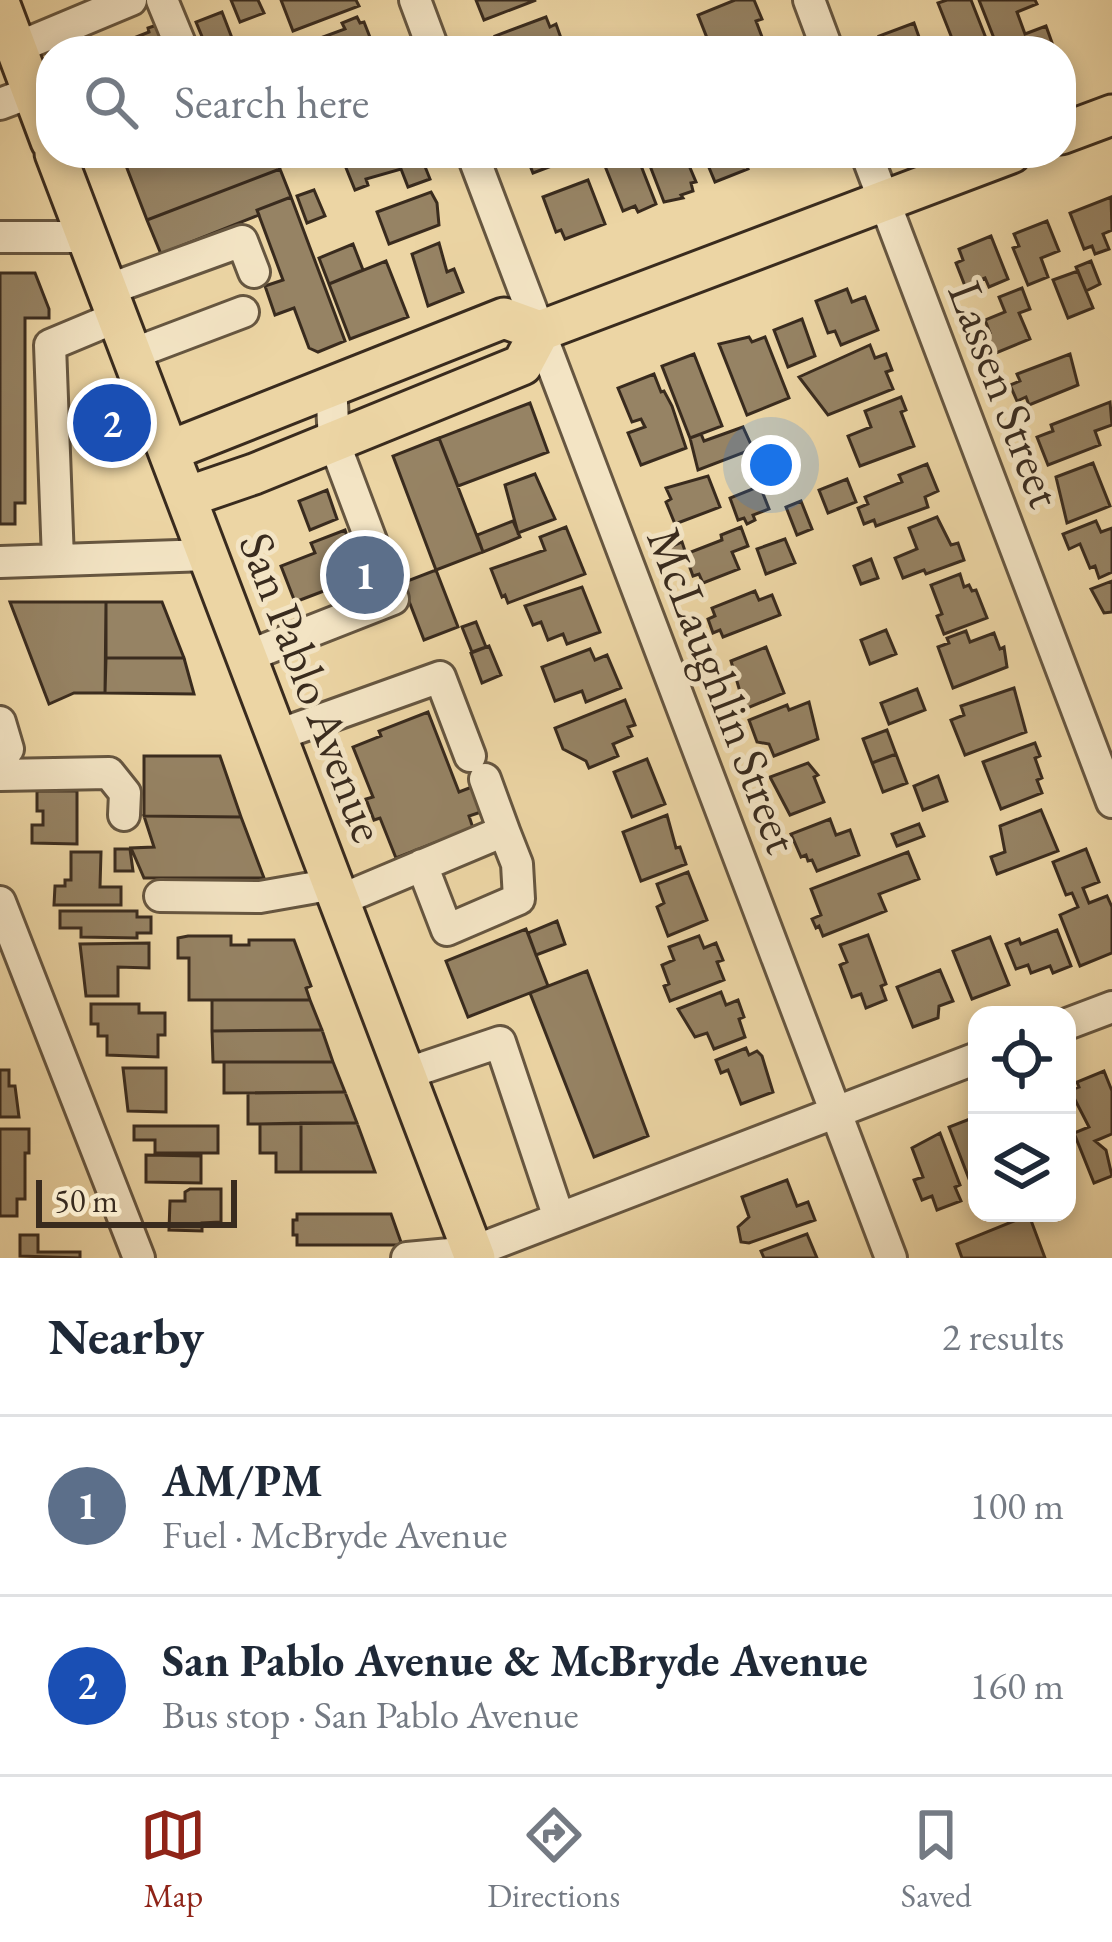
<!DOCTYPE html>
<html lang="en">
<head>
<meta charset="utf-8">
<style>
	:root { --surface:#fff; --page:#f6f6f7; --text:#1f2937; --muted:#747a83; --line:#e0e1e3; --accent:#8f2418 }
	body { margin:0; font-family:"EB Garamond",serif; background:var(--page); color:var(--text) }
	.controls { position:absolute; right:36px; bottom:36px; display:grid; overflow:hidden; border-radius:24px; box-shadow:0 6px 18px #0003 }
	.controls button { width:108px; height:108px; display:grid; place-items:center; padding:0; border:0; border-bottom:3px solid var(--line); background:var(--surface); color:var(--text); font:60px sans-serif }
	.scale { position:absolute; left:36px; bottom:30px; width:201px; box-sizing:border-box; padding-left:12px; border:6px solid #392b1e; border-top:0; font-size:33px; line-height:42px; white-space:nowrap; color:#392b1e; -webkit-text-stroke:9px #f3e4c4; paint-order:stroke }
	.you { position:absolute; left:771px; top:465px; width:42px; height:42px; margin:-30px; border:9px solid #fff; border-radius:50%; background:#1a73e8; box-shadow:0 0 0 18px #1a73e833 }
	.badge { display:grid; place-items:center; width:78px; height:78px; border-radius:50%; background:var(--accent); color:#fff; font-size:39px; font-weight:700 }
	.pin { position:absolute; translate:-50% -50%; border:6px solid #fff; box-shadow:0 3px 12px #0006 }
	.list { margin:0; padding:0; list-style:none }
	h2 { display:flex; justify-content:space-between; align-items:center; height:156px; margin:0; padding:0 48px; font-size:51px }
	h2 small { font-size:39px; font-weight:400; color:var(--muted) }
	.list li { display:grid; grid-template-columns:78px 1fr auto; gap:36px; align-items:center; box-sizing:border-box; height:180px; padding:0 48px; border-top:3px solid var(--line) }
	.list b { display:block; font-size:45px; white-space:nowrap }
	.list p { margin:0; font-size:39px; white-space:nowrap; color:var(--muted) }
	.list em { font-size:39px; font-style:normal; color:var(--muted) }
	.icon { flex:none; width:66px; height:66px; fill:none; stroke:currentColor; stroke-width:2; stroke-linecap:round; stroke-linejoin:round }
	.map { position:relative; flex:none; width:1112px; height:1258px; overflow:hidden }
	.search { position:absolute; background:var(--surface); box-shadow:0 6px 18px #0003; left:36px; right:36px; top:36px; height:132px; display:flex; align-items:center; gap:30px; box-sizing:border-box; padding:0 42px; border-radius:48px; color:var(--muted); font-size:45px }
	.sheet { height:516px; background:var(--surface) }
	nav { display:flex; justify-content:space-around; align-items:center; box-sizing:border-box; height:168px; border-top:3px solid var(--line); background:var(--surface); font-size:33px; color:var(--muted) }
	nav a { display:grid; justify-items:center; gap:6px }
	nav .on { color:var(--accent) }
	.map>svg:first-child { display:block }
	.building { fill:#968364; stroke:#392b1e; stroke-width:3 }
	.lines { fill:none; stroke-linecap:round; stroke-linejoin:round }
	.minor-casing { stroke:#665640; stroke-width:36 }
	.major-casing { stroke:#392b1e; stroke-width:45 }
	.minor { stroke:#f3e4c4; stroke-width:30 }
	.major { stroke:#ecd5a4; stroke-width:39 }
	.labels { text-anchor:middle; stroke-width:10; stroke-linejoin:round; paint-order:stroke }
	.street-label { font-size:48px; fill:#392b1e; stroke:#f3e4c4 }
</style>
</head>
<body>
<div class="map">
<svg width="1112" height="1258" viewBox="0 0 1112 1258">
	<rect width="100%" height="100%" fill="#ecd5a4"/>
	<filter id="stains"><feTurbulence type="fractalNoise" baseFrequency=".00167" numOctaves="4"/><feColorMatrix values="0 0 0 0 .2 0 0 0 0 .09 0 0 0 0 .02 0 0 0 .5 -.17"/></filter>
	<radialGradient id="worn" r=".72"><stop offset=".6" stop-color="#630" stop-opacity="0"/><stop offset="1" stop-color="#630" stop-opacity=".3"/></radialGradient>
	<path class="building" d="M231,0H258L264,13L240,22Z
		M281,0H356L359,6L293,31Z
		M476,0H536L484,20Z
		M735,0H754L762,19L756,21L765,45L737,51L733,40L711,48L698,15Z
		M947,0H971L991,51H957L938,3Z
		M979,0H1035L1037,4L1017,12L1025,34L1046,26L1055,51H999Z
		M222,12L237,51H208L196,22Z
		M357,17L360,23L364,22L375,50L319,51L315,40L345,29L342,23Z
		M546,17L550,27L556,24L561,38L553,41L556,49L501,51L495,36Z
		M914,23L924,51H885L879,36Z
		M157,25L167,51H101L149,32L148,28Z
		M151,153H274L280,169L147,220L125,163Z
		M340,153H406L408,158L420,154L430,179L408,187L401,169L366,179L368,185L355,190Z
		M525,153H559L562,162L533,173Z
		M623,153H636L656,204L638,212L635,206L623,211L603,161Z
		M645,153H698L700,158L688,163L696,182L691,183L693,191L681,195L683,198L664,202Z
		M703,153H741L748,169L715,182Z
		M280,169L291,197L257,210L259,215L161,254L147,220Z
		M588,180L605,224L565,239L561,230L556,232L543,197Z
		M314,190L325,216L307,223L297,196Z
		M431,192L437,203L439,225L389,244L377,212Z
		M291,197L345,341L318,352L309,348L294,308L275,315L265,286L283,280L257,210Z
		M1111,197L1112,230L1103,234L1109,249L1095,254L1092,246L1084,249L1070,213Z
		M1047,221L1059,251L1041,258L1048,277L1028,285L1013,248L1019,246L1014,234Z
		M991,236L1008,279L989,287L985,278L965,286L956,263L963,260L959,249Z
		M439,243L447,272L454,269L463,292L428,306L412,254Z
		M353,244L363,270L329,284L319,258Z
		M386,261L408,317L350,339L329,284Z
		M1091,261L1100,284L1086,291L1076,267Z
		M1078,271L1093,308L1068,318L1053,280Z
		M0,273H35L49,309V318H25V503H15V524H0Z
		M1022,288L1030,309L1019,313L1030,339L991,355L983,336L990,333L985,320L1005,312L999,297Z
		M847,289L852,302L865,297L878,330L841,345L835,331L828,333L816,301Z
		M802,319L815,356L788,367L774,330Z
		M749,337L752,342L765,337L789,398L747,415L719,344Z
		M870,345L875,358L886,354L892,370L886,372L893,389L828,415L799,377Z
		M694,354L722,426L690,438L662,366Z
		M1070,354L1078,385L1029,405L1026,397L1017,401L1010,385L1020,381L1017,374Z
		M654,374L661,392L664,391L672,406L686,448L641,465L628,433L645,427L641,419L632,422L618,388Z
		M901,397L906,410L901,412L914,446L860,466L848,436L871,427L865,411Z
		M1110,402L1112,425L1095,431L1100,445L1048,465L1037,437L1053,431L1051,425Z
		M530,403L548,452L458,486L439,438Z
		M743,427L753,449L698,470L690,438L701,434L704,441Z
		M439,438L483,552L436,570L393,456Z
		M1093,463L1110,506L1067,523L1056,477Z
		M927,464L938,491L925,497L928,507L876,526L874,520L864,524L858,508L868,504L865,497L902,482L899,475Z
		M535,474L555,519L518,533L505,485Z
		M708,476L720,507L675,524L666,502L671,499L666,488Z
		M847,479L856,502L828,513L819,490Z
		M760,486L769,509L753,515L755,520L747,524L744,518L738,520L730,498Z
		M327,490L337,519L310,530L299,501Z
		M801,501L812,529L797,535L786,507Z
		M937,517L951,545L958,543L964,560L926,574L924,570L903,578L895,558L917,549L909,528Z
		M513,521L520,537L483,552L477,535Z
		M1096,521L1101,532L1112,528V572L1099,578L1095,566L1090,568L1080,544L1069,549L1063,534Z
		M566,527L585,574L508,603L505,595L502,597L491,569L545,550L540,537Z
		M741,527L748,546L732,552L739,569L703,583L699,574L693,576L686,557L671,562L666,549L682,542L686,554L722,540L721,535Z
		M345,530L349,542L359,538L377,584L334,601L329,589L295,602L281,566L315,553L311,543Z
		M785,539L795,563L766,574L757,549Z
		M871,559L878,578L861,584L854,566Z
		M436,570L458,627L424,640L402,583Z
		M960,574L964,587L969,585L972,591L976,590L987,618L944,634L937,616L942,614L931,585Z
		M1112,581V612L1104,613L1091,589Z
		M582,587L600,632L567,644L563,634L548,640L541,622L533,625L525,606Z
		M755,591L759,600L772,595L780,615L723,637L720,630L713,633L708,619L715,616L712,608Z
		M10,602H106L105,693H74L49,704Z
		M106,602H162L184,658H106Z
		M476,622L486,647L472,652L462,627Z
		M886,630L896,654L870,664L861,640Z
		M966,631L970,642L994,633L1000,649L1004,647L1007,667L953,688L938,647L949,643L947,638Z
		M489,646L501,675L482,683L471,653Z
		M766,647L784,693L745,709L731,661Z
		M590,649L595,660L607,655L621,688L586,702L582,691L555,701L542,667Z
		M106,658H184L194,694L105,693Z
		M1014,688L1026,732L965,755L951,720L964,715L961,706Z
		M917,689L925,710L889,724L881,703Z
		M625,700L635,725L628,727L632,736L613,744L618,756L589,768L586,761L563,749L555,728Z
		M809,702L818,739L774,756L769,744L757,742L749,720L787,705L789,710Z
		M428,712L459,792L477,785L487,810L469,816L473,828L396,858L380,818L374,820L366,799L373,797L353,747L381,736L379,731Z
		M887,730L896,754L872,763L863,739Z
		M1035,743L1040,756L1035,758L1042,778L1037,780L1042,793L1001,809L983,762Z
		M896,754L907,783L883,792L872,763Z
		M144,756H220L241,817L144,816Z
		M647,759L665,804L632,817L614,772Z
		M808,763L818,775L814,777L824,802L790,815L770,777Z
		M938,776L947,801L923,810L914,786Z
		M37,791H77V844L32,843V825H43V811H37Z
		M1041,810L1058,851L997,874L991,857L1005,852L1000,826Z
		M667,815L676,848L680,847L686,864L641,881L623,832Z
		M144,816L241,817L264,878H144L131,848L154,847Z
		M830,819L836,835L850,830L859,855L817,871L812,860L808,861L806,855L801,857L791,834Z
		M919,824L924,836L897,846L892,834Z
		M115,849H130L133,871H115Z
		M1086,849L1099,882L1083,888L1089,903L1107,896L1112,907V953L1080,966L1060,915L1078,907L1072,893L1066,895L1053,862Z
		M71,852H101L100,887H121V905H54L55,886H65V880H71Z
		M908,852L919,879L879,894L886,911L823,936L819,926L816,928L812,919L821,915L811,889Z
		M688,872L707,920L668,936L657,907L664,903L657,884Z
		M60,911H137V917H151V933H137V938L81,937V928H60Z
		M557,921L565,944L536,955L528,933Z
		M526,929L548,986L468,1017L446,961Z
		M1057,930L1071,966L1053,973L1050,966L1031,973L1028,965L1016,969L1006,944L1019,939L1021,944Z
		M868,935L886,984L881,986L886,1000L866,1008L861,994L852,997L840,965L847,962L840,945Z
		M188,936H231V945H249V940H294L311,986L306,988L310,1000H189V958H178V938Z
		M699,936L704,948L716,943L723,960L717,962L724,980L670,1001L664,986L669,984L662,965L674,960L669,947Z
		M990,937L1009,985L972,999L953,951Z
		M149,943V968L118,967V996H86L80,944Z
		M940,970L953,1001L939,1006L938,1018L913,1027L897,987Z
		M587,971L648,1136L594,1157L530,993Z
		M721,992L726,1005L738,1000L744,1017L739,1019L745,1037L714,1049L707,1033L695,1037L678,1009Z
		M212,1000H310L322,1030L212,1031Z
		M91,1004H139V1013H165V1035H158V1057L107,1055V1036H98V1024H91Z
		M322,1030L333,1062H213L212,1031Z
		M746,1048L749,1055L757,1051L762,1056L773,1092L741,1104L728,1070L721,1073L716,1060Z
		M224,1062H333L345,1092L224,1093Z
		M123,1068H166V1112L128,1111Z
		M0,1070H9V1086H15L19,1117H0Z
		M1104,1071L1112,1091V1134L1095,1141L1106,1150L1112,1176L1094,1183L1074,1133L1089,1127L1070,1090L1079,1087L1077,1082Z
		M345,1092L357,1123L248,1124V1093Z
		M975,1117L977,1182L971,1184L949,1127Z
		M301,1123H357L375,1172H301Z
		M301,1123V1172H276V1153H260V1124Z
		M134,1126H218V1153H155V1140H134Z
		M0,1129H29V1153H25V1199H17V1216H0Z
		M940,1133L960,1185L955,1187L961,1201L937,1210L932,1196L922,1200L914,1180L923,1177L912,1148Z
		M146,1155L201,1156V1183L146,1182Z
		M787,1180L797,1206L808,1202L815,1220L749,1243L741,1242L738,1227L749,1217L742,1197Z
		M190,1189H221V1222L202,1223V1231L169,1230L170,1201H185V1192Z
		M297,1214H391L402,1245H297V1235H293V1220H297Z
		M1029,1215L1045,1258H962L957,1244Z
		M807,1234L817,1258H764L761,1251Z
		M20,1235H38V1252H80V1258L20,1256Z"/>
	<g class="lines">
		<defs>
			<path id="minor" d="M162,0L183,51
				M415,0L434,51
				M809,0L828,51
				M16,48L131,0
				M0,104L32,92
				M472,153L891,1258
				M866,153L1112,802
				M0,237H87
				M107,290L242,241L254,272
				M132,354L243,312
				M58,560L50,345L117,317
				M0,562L208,555
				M248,656L393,599L334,442L331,384
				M0,722L8,749
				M278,735L440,677L470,756
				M0,775L109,773L125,793L124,815
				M485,779L504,831
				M160,896L260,897L334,884
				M340,900L504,831L517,864L519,899L447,930L422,865
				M0,902L139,1258
				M1067,1024L1112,1007
				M405,1074L500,1042L559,1218
				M407,1258L472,1252L977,1058"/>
			<path id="major" d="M0,5L51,141
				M1061,134L1112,115
				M55,153L475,1258
				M169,451L504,318L540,331L1011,153
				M187,497L254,474L522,365L540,331"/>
		</defs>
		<use href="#minor" class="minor-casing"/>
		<use href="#major" class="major-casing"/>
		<use href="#minor" class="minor"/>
		<use href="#major" class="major"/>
	</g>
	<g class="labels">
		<g class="street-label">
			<text transform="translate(1006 394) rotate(69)" y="17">Lassen Street</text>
			<text transform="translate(313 687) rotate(69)" y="17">San Pablo Avenue</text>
			<text transform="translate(724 690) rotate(69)" y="17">McLaughlin Street</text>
		</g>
	</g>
	<rect width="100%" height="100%" filter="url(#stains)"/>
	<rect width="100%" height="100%" fill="url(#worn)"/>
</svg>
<div class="controls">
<button><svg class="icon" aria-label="locate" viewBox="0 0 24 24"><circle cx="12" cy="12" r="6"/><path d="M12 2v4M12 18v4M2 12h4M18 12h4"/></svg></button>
<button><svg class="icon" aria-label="layers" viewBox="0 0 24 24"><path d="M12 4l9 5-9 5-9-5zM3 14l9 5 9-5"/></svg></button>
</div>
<div class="scale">50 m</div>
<div class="you"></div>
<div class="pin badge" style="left:365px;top:575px;background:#5c6f8a">1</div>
<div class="pin badge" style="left:112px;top:423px;background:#1a4fb4">2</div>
<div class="search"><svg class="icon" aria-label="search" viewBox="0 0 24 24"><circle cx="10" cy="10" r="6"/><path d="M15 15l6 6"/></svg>Search here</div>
</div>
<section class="sheet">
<h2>Nearby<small>2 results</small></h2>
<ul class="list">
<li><span class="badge" style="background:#5c6f8a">1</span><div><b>AM/PM</b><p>Fuel · McBryde Avenue</p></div><em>100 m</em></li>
<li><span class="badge" style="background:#1a4fb4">2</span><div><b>San Pablo Avenue &amp; McBryde Avenue</b><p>Bus stop · San Pablo Avenue</p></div><em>160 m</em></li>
</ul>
</section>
<nav>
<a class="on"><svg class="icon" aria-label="map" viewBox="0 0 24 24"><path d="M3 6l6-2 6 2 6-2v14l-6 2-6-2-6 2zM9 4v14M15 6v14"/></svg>Map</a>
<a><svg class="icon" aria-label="directions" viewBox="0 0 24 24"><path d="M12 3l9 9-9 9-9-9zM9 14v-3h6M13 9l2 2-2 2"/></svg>Directions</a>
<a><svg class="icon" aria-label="saved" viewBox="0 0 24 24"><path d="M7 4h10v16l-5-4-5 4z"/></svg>Saved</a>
</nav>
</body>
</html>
